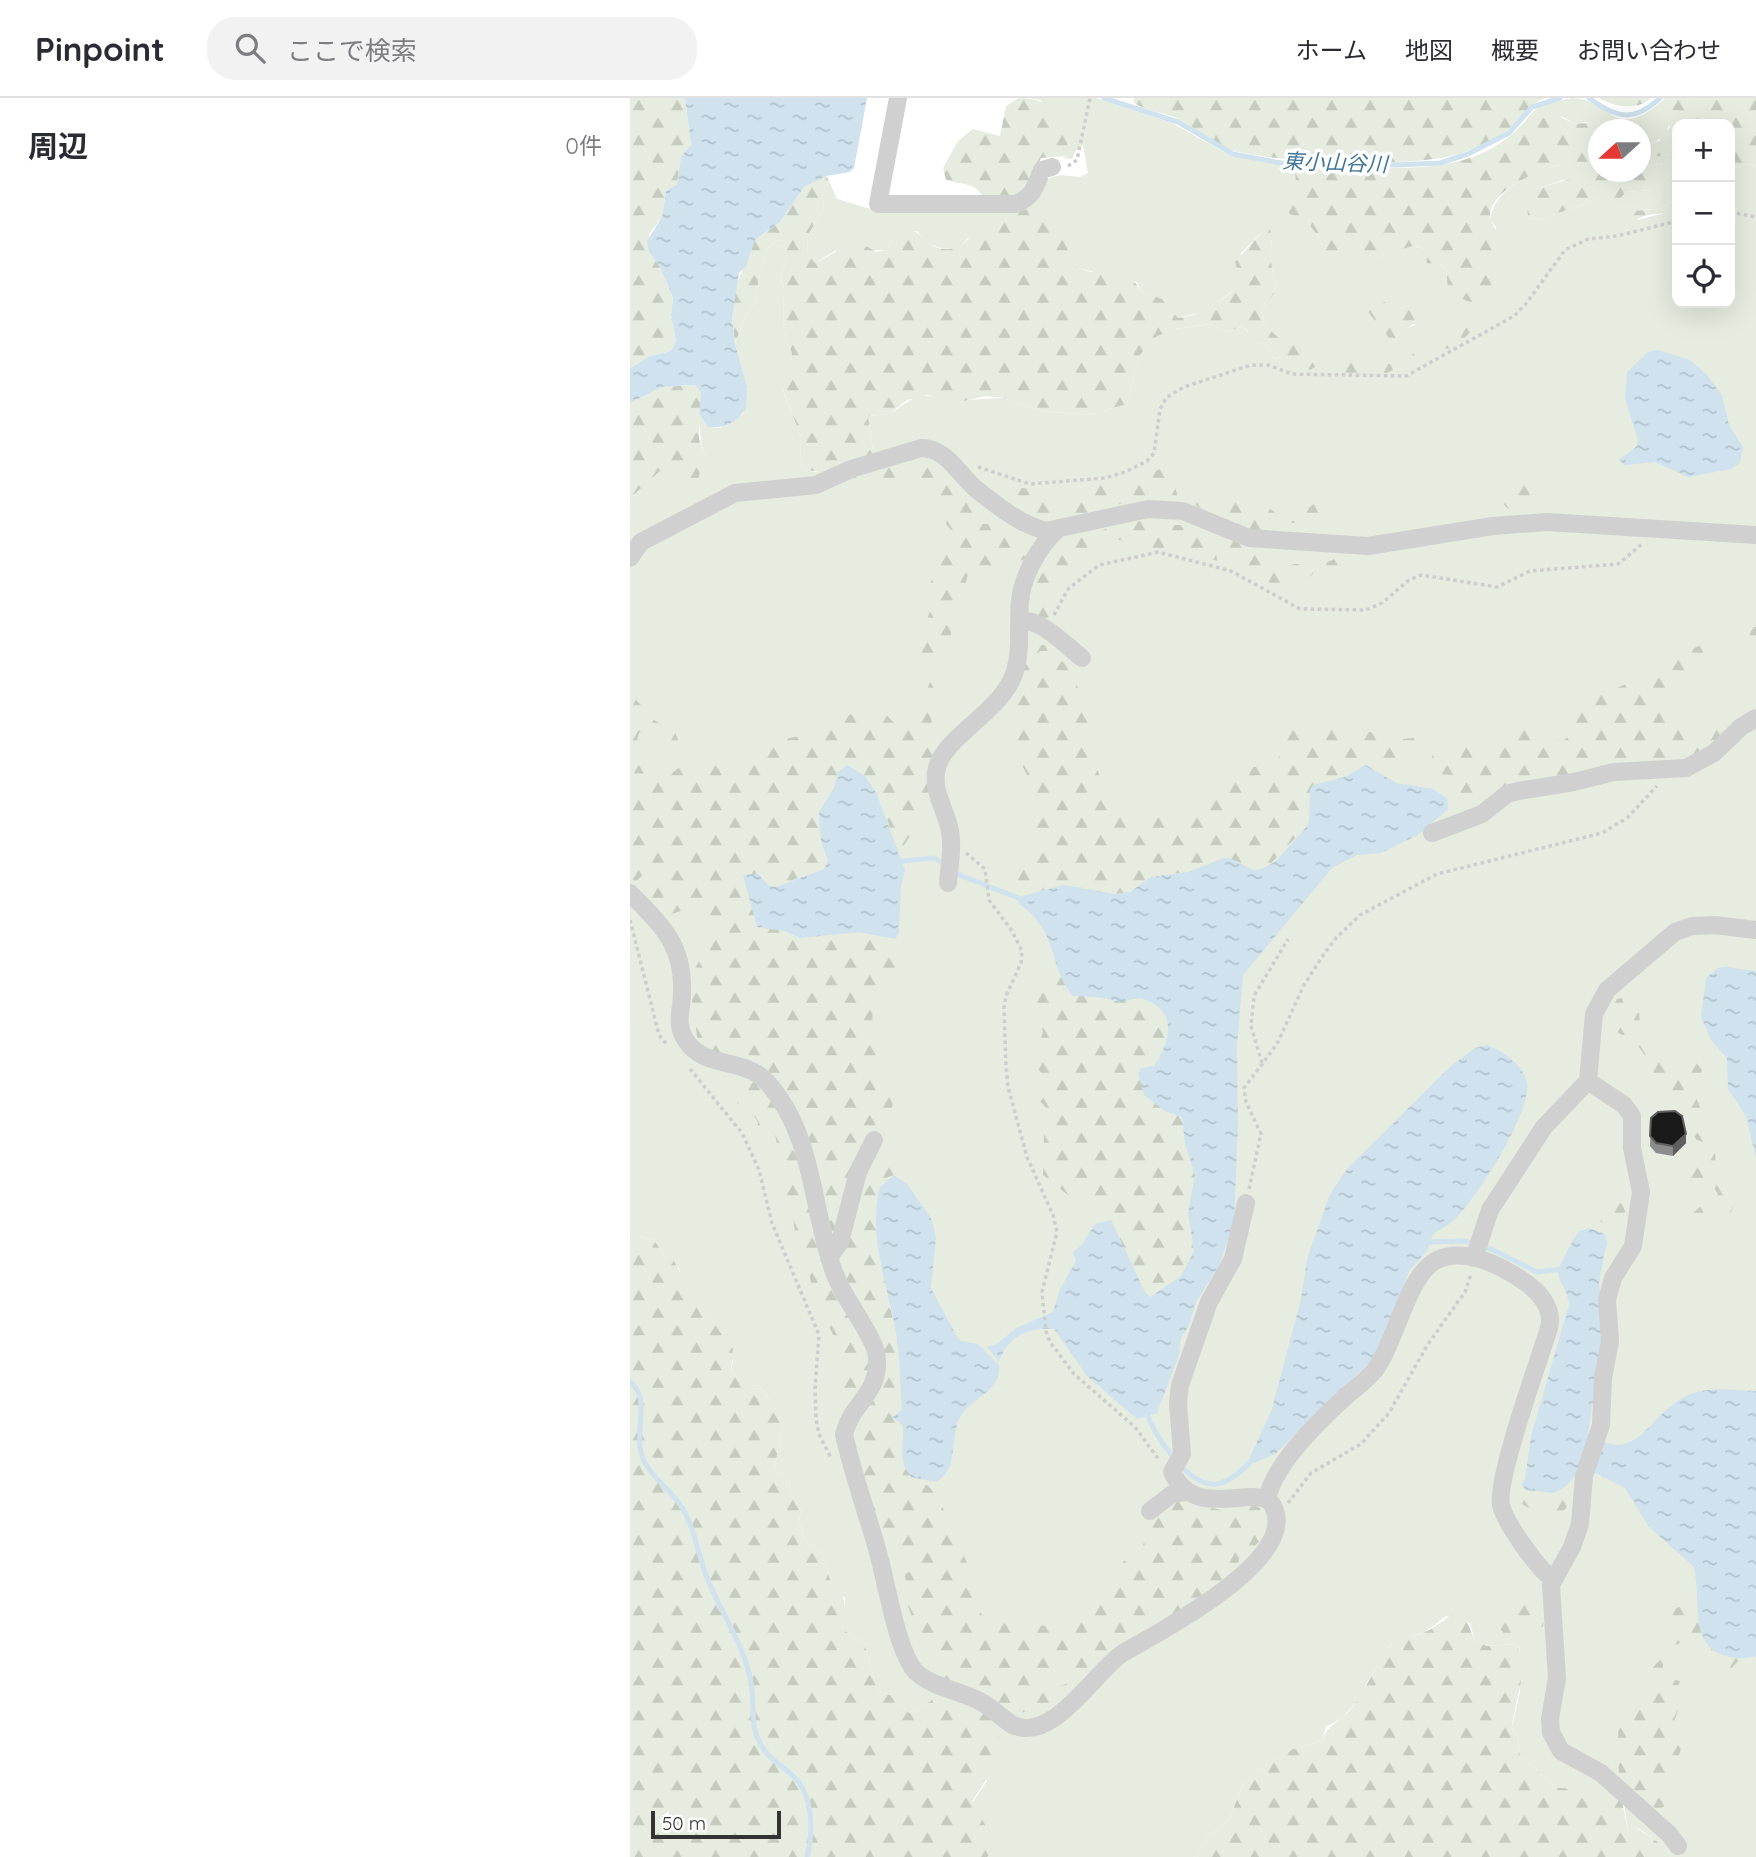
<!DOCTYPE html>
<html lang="ja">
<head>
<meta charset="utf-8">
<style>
	:root { --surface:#fff; --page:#f2f2f3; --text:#2b2b33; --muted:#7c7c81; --line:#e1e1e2 }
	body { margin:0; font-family:Quicksand,"Noto Sans JP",sans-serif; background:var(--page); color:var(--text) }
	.controls { position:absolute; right:21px; top:21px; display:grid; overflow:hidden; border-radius:14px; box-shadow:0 7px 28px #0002 }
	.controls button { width:63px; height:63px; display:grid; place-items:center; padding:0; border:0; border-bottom:2px solid var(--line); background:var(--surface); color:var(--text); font:35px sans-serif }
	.compass { position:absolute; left:958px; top:21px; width:63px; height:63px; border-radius:50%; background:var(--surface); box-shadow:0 7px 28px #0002; rotate:249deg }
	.scale { position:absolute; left:21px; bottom:18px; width:130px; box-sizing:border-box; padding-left:7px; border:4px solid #333; border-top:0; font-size:19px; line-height:24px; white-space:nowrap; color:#333; -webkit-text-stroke:5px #fff; paint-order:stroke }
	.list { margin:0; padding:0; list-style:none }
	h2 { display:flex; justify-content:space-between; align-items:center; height:91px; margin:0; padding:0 28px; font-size:30px }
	h2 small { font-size:23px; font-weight:400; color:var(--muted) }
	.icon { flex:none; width:38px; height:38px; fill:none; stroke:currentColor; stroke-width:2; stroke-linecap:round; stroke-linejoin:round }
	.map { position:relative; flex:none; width:1126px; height:1759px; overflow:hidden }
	header { display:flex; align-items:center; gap:42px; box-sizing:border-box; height:98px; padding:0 35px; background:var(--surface); border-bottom:2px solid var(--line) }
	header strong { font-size:33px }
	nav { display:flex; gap:38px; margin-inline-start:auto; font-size:24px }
	.search { width:490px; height:63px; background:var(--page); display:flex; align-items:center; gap:18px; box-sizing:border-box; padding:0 24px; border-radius:28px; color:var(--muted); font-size:26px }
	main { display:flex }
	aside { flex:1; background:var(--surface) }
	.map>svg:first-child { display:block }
	.grass { fill:#e6ecdf; fill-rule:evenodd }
	.forest { fill:url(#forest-firs) }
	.water { fill:url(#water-ripples) }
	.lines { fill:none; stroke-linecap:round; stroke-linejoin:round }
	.stream { stroke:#cfe2ee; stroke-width:5 }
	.path { stroke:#cdcdcd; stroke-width:3.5; stroke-dasharray:3.5 3.5; stroke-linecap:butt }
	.minor { stroke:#d0d0d0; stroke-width:18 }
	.wall { fill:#8c8c8c }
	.shaded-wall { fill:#5f5f5f }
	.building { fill:#1a1a1a; stroke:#5f5f5f; stroke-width:2 }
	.labels { text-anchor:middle; stroke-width:7; stroke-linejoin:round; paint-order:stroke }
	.water-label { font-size:21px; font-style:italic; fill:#3f7597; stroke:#fff }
</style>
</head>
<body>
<header>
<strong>Pinpoint</strong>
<div class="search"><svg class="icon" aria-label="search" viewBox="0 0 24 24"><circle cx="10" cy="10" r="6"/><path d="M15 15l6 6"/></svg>ここで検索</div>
<nav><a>ホーム</a><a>地図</a><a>概要</a><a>お問い合わせ</a></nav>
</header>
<main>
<aside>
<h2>周辺<small>0件</small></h2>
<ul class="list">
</ul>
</aside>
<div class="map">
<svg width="1126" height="1759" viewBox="0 0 1126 1759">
	<defs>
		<pattern id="forest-firs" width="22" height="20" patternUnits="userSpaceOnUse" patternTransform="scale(1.75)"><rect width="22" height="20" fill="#e6ecdf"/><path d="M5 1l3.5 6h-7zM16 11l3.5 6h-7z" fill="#c6cbc0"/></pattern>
		<pattern id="water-ripples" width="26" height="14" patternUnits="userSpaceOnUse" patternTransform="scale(1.75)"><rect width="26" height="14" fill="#cfe2ee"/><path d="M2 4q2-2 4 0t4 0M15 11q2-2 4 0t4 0" fill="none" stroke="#b2c2cd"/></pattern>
	</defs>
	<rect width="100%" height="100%" fill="#fff"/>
	<path class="grass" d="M398,0H466L542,25L601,58L662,68C667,78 671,85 661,93L670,116L680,120L679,126L693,146V160L719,155L740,162L784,147L794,151L816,171L818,192L845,203L862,168L861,154L865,148L866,129L860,122C865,88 905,73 936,65C947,62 957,66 968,62V74H988L933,82L903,92L898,120L910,122L961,103H988L996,94L1020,92L1039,78H1044L1047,82L1044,102L1030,111L1008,112L1007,122L1047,112V205H1100V71L1118,66L1126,68V1759H1041L1035,1749L1008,1730L999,1738L994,1707L963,1706L925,1690L890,1657L888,1639L882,1630L890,1594V1552L887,1546L857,1548L845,1543L840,1525L816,1518L795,1534L761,1546L736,1586L733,1597L712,1620L696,1629L692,1643L663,1651L628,1673L612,1688L599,1722L576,1740L567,1759H357L361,1756L357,1748L360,1737L342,1705L357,1683L301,1603L279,1615L260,1597L248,1594L234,1544L213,1532L215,1500L201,1484L191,1454L175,1443L169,1423L171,1411L160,1394L159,1381L145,1372C150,1322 165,1334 129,1288L119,1287L101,1275L103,1263L79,1219L71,1214L52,1183L49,1170L36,1160L24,1142L0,1136V400L30,372L52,386L75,357C69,342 71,330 69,315L77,329L90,330L113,316L117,288L105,246L114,221L124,206L135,152L147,143L155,142L156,163L150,180L154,190L153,232L162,255L153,293L171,339L170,362L173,370L185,374L244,359L238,318L259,316L288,297L335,302L373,300L413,313L459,317L497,306L509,258L527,237L545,231L580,226L599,234L612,228L627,245L636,247L644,261C656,257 663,257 671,266L682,250C659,253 646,239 632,223L633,211L646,193L640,158L642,140L632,134L611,155V185L580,212L548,220L531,201L511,194L507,184L444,169L423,124L338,140L328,151C308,151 299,149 287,133L265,137L256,152L205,153L185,165L178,156L177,139L194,109L192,94L199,83L207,101L247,113L376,111L422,79L431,77L450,79L458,75L453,47L446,52L442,61L433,60L437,58L411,2ZM733,208L768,212L774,209L785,227L777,230L765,243L759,239Z
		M941,0C982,0 983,48 1035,0H1039C1040,30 1042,40 1011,49L1010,32L975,31L974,28L955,24L945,26L933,19L901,16L909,8Z
		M1047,55V62L1011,70L1010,61Z"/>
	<path class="forest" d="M0,0H55L61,47L51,60L47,86L36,93L32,119L19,136V154L30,169L43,200L41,217L46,243L41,253L20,258L0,270Z
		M389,0C425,0 441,24 437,58L411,60L394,96L354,102C348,84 332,87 316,82L313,70L328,43L343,31L370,38L376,8Z
		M504,0H915C892,9 889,26 871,37C861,44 848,49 837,53C794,72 651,65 604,53C582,48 565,28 544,19C530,14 517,13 504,5Z
		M969,0H1021C1007,13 985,9 969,0Z
		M1039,0H1126V68L1118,66L1100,71V26H1047V55L1011,61V49L1029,43L1040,29L1034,20L1039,14Z
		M901,16L928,18L945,26L968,24L975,28V31L968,32V62C957,66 947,62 936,65C914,70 858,91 860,120C861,125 867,133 870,139C862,154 856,162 870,175C864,189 850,212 833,201C828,198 825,195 818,192L816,171L811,166L797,165L794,151L785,147L740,162H729L719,156L711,163L697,168L693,160V146L679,126L680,120L663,118L656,113V100C666,87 669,84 662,68C745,64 843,92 901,16Z
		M1047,62V112L1044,114L1017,117L999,125L1002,113L1030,111L1044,102L1047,83L1044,78H1039L1020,92L996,94L988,103H961L910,122L898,120L897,104L903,92L959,75L1010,74L1011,70Z
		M196,77L199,83L192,94L194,109L177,139L178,156L185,165C208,155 222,136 246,154L256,152L265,137L277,130C297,136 296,153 323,151C331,150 337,141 344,136C371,117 411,93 430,134C436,145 439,157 445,169L461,174L477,168C492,174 504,178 511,194L532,201L548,220C575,216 593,204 611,184L605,164L632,134L640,130L642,140L640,158L646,193L633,211L632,223C654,248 660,248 692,251L695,263L680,272C666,264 661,255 644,261L636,247L627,245L619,249L613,244L618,234L612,228L599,234L580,226L545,231L527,238L509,258L497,306L459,317L413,313L373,300L356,298L311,308L299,297L277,302L259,316L238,318L244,359C218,368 200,380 173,370L170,362L171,339L153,292L162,255L153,232L154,190L150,180L156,163L155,142L147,143L135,152L124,206L114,221L105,246L102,220L105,190L125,142L150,124L174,89Z
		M882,120L892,122L896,134L888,149L880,145L878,139L881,136Z
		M746,199L768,212L783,205L790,222L777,230L774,239L765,243L759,240L733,208L737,201Z
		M837,216L847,218V227L824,251L810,250L811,243L820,238Z
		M794,251L799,254C797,262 789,271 781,273L773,266L777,259Z
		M708,261L753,265L760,266L763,272L753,277L706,274L700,272L701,265Z
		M65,287L71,295L69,341L75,357L68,381L62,388L52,386L30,373L0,400V305L32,289Z
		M283,355C291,357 304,357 311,362C331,374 347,395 345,418L351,426H376L381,433L387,430L395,432L399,438L400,460L388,463L381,473L340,469L330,507L324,511V526L314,560L292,568L286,550L280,545C284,534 292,530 297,521C302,512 299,507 306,499L301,484C311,467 317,452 322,433L316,426L319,417C292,378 280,384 238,386C226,386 222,390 211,385L216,379Z
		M530,371L542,373L548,402L542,406L532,400L524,405L508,403L502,408L495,404L482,409L470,402L465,403L460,416L436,425L426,420L417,426L375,406L373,398L360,395L342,378L347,372L372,387L412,393L417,395L419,411L425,413L441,404H452L455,400L449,392C469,377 481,389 500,387Z
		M872 399a14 14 0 1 1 28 0a14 14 0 1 1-28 0Z
		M563,396L578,401L605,403L640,432V439L610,431L604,420H597L594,425L567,413L570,410L561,404Z
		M685,405L693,410L694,429L689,432L680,428V439L670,435L669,425H646L637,414L639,410L652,420L662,408L670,417Z
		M511,422L536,427H571L578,435L585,437L587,463C559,453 534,444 504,455L491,442H486L475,454L431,475L425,487L423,507L417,523L404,516L397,507C398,488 417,444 435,436C447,431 455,435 467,434C473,433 481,428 487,425L498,429Z
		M599,442L613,445L635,457L655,454L652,459L642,461V469L648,472L664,466H685L686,455L690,453L694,455L693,462L697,464L712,458L727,460L730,466L709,468C706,475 703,479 694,479L687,471L676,483L660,489L642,488L633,475L622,476L604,472Z
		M1126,529V551L1106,544C1109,532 1113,530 1126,529Z
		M1078,544L1087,546L1091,552C1082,576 1026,598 1036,622L1050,629L1093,626L1096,636C1083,646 1068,660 1052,663C1042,664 1039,664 1030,669L925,680L908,674L899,678L895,684L841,710L828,701L830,686L823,677L809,676L799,683L795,680L796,674L801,671L803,650L832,645L857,654C866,640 902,625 919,629L924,640L931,644L937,640L932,622L948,609L957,597L980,593L1026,573L1062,551Z
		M400,545L419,548L417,553H410L406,557L409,565L416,568L428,563L435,564C442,578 452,594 455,609C462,646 464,680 487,712C518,716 553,730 577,704C589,691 601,677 618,670C627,667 641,673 647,663C655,649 652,631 672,626C678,625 734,632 740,634C744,635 746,638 749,640C760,644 784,639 796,639L797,644L780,661L736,667L715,679L690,684L679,726L637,769L623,772L607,763L588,762L558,774L521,779L500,794L485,796L434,787L392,798L379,790L380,782L394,769C395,758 401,751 403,742C408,720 391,704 399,681L381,645L375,642L384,620L383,594Z
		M310,574L300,614L307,653L299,691L290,712L289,724L269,755C257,724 250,687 221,668L208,674L204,690L189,714L196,768L146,789L134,784L127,829L155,833L170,840L229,834L265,841L267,865L256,891L243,906L242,931L251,984L263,1004L258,1027L243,1036L206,1146L157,1005L68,945L59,882L69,863L79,854L83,824L59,810L42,816L25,811L21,800L26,792L15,774L6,784L0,783V692L14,688L20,679L42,675L51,668L58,669L65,677C76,675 80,668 91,666L103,675L121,668L119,659L134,655L142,644L169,638L215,617L254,614L264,625L287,622L303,575Z
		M0,595L24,622L45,634L53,654L37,659L25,635H9L5,651L26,669L19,676L0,675Z
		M428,879L432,880L437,891L486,903L511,901L527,910L538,924L540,937L527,963L519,969L539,1015L549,1016L554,1023L557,1052L565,1077L558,1109L564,1152L551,1178L539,1183L523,1199L515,1194C505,1169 483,1137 480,1112L453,1097L439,1098L413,1077L414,1037L422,1024L420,1014L410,1003L422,989L405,967L413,933L399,914L406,886Z
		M992,900L996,912L1009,915L1011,935L1023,954L1047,962L1061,958L1072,972L1068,985L1060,986L1084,1041L1086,1069L1091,1083L1098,1082L1108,1089L1109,1095L1100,1117L1091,1120L1063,1115L1071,1108L1083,1105L1088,1096L1082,1087L1062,1085L1057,1079L1061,1068L1078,1052L1076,1045L1067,1042L1063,1037L1065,1028L1057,1007C1016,1000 1034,993 1020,966C1015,956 1007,948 1002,937H992L980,930L978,917L987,901Z
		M91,972L132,983L156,1023L238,1248L243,1280L223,1302L211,1293L208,1246L197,1225L198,1210L183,1192L177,1168L171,1166L167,1157L171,1147L165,1134L163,1119L150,1098L159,1091L152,1078L145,1035H127L128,1025L118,1007L107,1005L109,997L114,990L111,986L92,980Z
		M239,1061L263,1070L264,1077L258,1079L247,1103V1151L267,1240L272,1311L263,1320L273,1328L270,1353L281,1379C308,1390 300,1393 315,1413C328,1429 344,1435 334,1458C344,1477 344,1497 352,1517L386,1530L403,1526L433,1531L450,1514L476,1503L474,1486L495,1462L512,1451L521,1421L547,1402L591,1412L625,1408L632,1410L627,1415L629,1444L609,1461L607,1472L528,1528L493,1544L480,1560L464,1564L444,1583L435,1576L464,1541L454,1545L429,1569L398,1585L408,1592L437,1586V1593L431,1602L385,1617L303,1580L307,1558L298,1541L286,1529L278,1508L275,1476L282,1472L286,1464L281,1459H268L254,1433L242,1421L220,1334L249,1284L207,1170Z
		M992,1104L1000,1130L991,1137L964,1119L965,1115H977Z
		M0,1136L24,1142L36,1160L43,1161L71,1214L79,1219L103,1251L101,1275L119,1287L129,1288C165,1334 150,1321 145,1372L159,1381L160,1394L171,1411L169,1423L175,1443L191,1454L201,1484L212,1492L216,1515L213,1532L234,1544L248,1594L260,1597L279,1615L301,1603L306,1591L363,1618L369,1636V1659L342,1704L361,1737L357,1748L361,1756L357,1759H0Z
		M887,1395L921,1400L940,1398L939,1407L928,1418C913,1418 897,1410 886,1402Z
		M898,1504L914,1520L913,1528L904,1533L885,1534L877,1539L867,1527L876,1505Z
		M1059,1506L1067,1508L1084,1553L1111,1560L1094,1578L1086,1577L1083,1570L1074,1565L1072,1554L1062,1555L1058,1534L1054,1533L1050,1545L1043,1548L1040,1546L1043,1511Z
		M833,1514L845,1543L857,1548L887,1546C900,1573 884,1603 882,1630L888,1639L890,1657L925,1690H935L963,1706L974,1700L992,1703L999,1737L1007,1730L1035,1749L1041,1759H567L576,1740L599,1722L612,1688L628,1673L663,1651L692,1643C697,1626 709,1625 720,1612C733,1599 753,1551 764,1544C774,1539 786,1539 795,1534C811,1527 814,1518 833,1514Z
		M1030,1562L1033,1565V1579L1050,1583L1041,1605L1049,1610L1043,1627L1053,1644L1041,1683L1040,1701L1034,1709L1026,1711L989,1678L988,1630L1017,1593V1575Z"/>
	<path class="water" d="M55,0H237L224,70L220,74L196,78L174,89L150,124L125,142L116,168L109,175L102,220L105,246L117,288L116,310C107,325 94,331 77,329L69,315L71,295L65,287L32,289L0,305V270L20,258L41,253L46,243L41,217L43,200L30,169L19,154L17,143L32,119L36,93L47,86L51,59L61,47Z
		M1028,252L1060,262L1076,276L1092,297L1099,327L1113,349L1110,365L1101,371L1058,379L1025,364L995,367L989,362L1007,348L1008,342L995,301L997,274L1018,254Z
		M217,667L234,677L246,694L275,772L271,788L269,835L265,841L229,834L170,840L155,833L127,829L113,777L128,776L139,788L146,789L194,771L198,763L191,742L189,714L204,690L208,674Z
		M736,667L766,685L803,691L817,700L818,711L788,737L751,755L727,757L702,770L613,877L607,948L608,1027L604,1124L589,1168L566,1204L559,1227L551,1240L549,1257L527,1315L507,1321L457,1278L424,1231C398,1229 379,1238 369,1263L357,1249L367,1246L386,1230L423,1214L430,1191L446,1163L443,1154L452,1147L465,1126L481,1122L515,1194L520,1199L551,1178L561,1159L564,1152L558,1115L565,1077L555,1046L552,1019L535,1013L514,997L508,976L511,970L524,968C540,945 549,912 513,901C504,899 495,905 486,903C471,898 459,899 443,898C416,865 431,835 388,805L392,798L434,787L485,796L500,794L521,779L558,774L594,760H600L623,772L632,771L646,763L679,726L680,692L683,687L715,679Z
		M1096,869L1126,873V1060L1116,1018L1098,991L1097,960L1081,942L1071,919L1076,880L1088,870Z
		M856,947C872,952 894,967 897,985C902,1014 844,1106 821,1125C816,1129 809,1132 803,1136L797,1153L779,1173L763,1227L740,1264L645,1356L624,1365L620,1359L642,1311L671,1201L677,1161L700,1096L717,1071L821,968L845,950Z
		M264,1077L277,1086L301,1120L306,1139L301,1190L326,1237L331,1243L348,1246L369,1267C372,1293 341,1300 330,1319C319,1340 330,1373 305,1384L281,1379C267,1360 274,1349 273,1328L263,1319L272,1311C270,1287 270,1263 267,1240C259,1189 237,1141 250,1089Z
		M959,1130L975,1136L977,1145L969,1183L973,1240L958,1335C1008,1370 1016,1318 1056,1298C1077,1288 1104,1292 1126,1293V1558C1115,1561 1105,1561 1093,1557C1057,1545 1073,1497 1063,1468L1019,1429L995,1390L953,1369L936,1388L924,1395L896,1392L891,1386L895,1382L901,1338L939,1207C938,1192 930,1186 928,1175C927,1170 944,1141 948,1134Z"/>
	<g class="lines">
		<path class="stream" d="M474,0L548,24L603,56L651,65L765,67L810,65L838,56L879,35L902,9L930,0
			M959,0C986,20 1004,25 1030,0
			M272,763L304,760L332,778L396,803
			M796,1144L835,1143L861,1151L907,1174L933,1171
			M0,1284C23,1301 1,1336 14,1363C23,1381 40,1391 51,1408C64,1427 68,1456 76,1477C89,1510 110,1541 119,1575C125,1594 121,1614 125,1632C131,1657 147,1663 164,1679C184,1698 183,1735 177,1759
			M516,1314C525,1337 557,1389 586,1386C601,1384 617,1369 626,1357"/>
		<path class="path" d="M438,68L447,62L460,0
			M1100,114L1126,119
			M348,369L400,386L475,380L495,374L517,363L524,355L530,311L537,299L554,289L621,267H638L662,276L776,278L884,218L895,207L935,152L958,141L987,138L1047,123
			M424,517L438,491L469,467L528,454L601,473L670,511L736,512L752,505L779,482L791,477L867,489L900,473L988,466L1012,446
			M336,755L355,771L359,802L382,833L392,853L391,865L376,898L374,910L376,968L378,989L397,1059L423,1117L427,1134L412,1194L416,1233L420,1244L444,1276L505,1329L529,1362
			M0,822L29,937L38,948
			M632,965L621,928L624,898L658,841
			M60,971L112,1035L129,1072L142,1125L189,1237L185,1290L186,1321L189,1336L201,1360
			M619,1091L631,1036L616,1004L614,990L647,946L674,887L692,859L706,840L730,817L807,776L972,735L997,720L1027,688
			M658,1405L681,1375L731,1346L759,1315L798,1246L835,1194L841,1176"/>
		<path class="minor" d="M268,0L248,106H386C404,98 405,89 412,72L422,69
			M0,460L11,444L105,395L186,387L221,371L291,350C317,350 328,376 346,391C367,408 390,426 416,433L518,411L553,413L619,440L738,448L863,428L917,424L1126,437
			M391,522C414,523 434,546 452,560
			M802,735L852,716L877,696L888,693L944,684L984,674L1056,670L1084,655L1111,629L1126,620
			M318,785C319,771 322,756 321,742C321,718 300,695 307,670C314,640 365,617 382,581C394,554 386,524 391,496C395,474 410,447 427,432
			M0,795C31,827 54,846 52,895C52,912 45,925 55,941C73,972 115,959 137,984C185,1038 181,1110 204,1174C214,1202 236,1225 246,1253C253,1296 223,1301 214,1336C223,1378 238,1417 249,1458C256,1484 268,1556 286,1574C303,1590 333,1593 353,1605C364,1611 372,1621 383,1627C423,1646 466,1572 493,1555C527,1535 671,1462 643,1408C630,1382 566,1426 542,1374L552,1356L548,1305L550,1287L579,1204L603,1161L616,1105
			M958,983L994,1007L1002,1018V1050L1011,1094L1003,1148L983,1180L977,1202L980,1243L973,1280L971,1327L954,1378L950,1426L942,1449L921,1487L927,1580L920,1621L921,1634L931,1653L971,1675L1040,1737L1048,1748
			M199,1160L210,1144L228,1074L244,1042
			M844,1160L860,1112L914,1029L958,983L964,916L977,892L1045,834L1062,828L1085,827L1126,832
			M637,1402C643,1367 688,1324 713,1301C724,1291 736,1283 745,1272C767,1242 777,1177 807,1162C834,1149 870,1167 892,1182C909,1193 924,1210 919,1230C909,1262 866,1381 871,1407C874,1423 909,1473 923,1481
			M520,1413L542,1396L555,1394"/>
	</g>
	<path class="wall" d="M1021,1020L1056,1045L1043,1058L1026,1055L1020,1048Z"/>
	<path class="shaded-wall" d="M1056,1036V1045L1043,1058V1048Z"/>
	<path class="building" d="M1045,1013L1052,1018L1056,1036L1043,1048L1026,1045L1020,1038L1021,1020L1028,1014Z"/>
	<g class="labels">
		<g class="water-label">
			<text transform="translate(705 65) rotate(2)" y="7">東小山谷川</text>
		</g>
	</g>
</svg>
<div class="controls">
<button>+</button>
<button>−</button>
<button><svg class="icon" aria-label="locate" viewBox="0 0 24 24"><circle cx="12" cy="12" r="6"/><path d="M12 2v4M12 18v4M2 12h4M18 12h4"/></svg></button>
</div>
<svg class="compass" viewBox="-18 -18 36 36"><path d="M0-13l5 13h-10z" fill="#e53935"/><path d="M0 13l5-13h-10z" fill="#7c7c81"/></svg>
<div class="scale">50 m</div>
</div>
</main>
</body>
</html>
